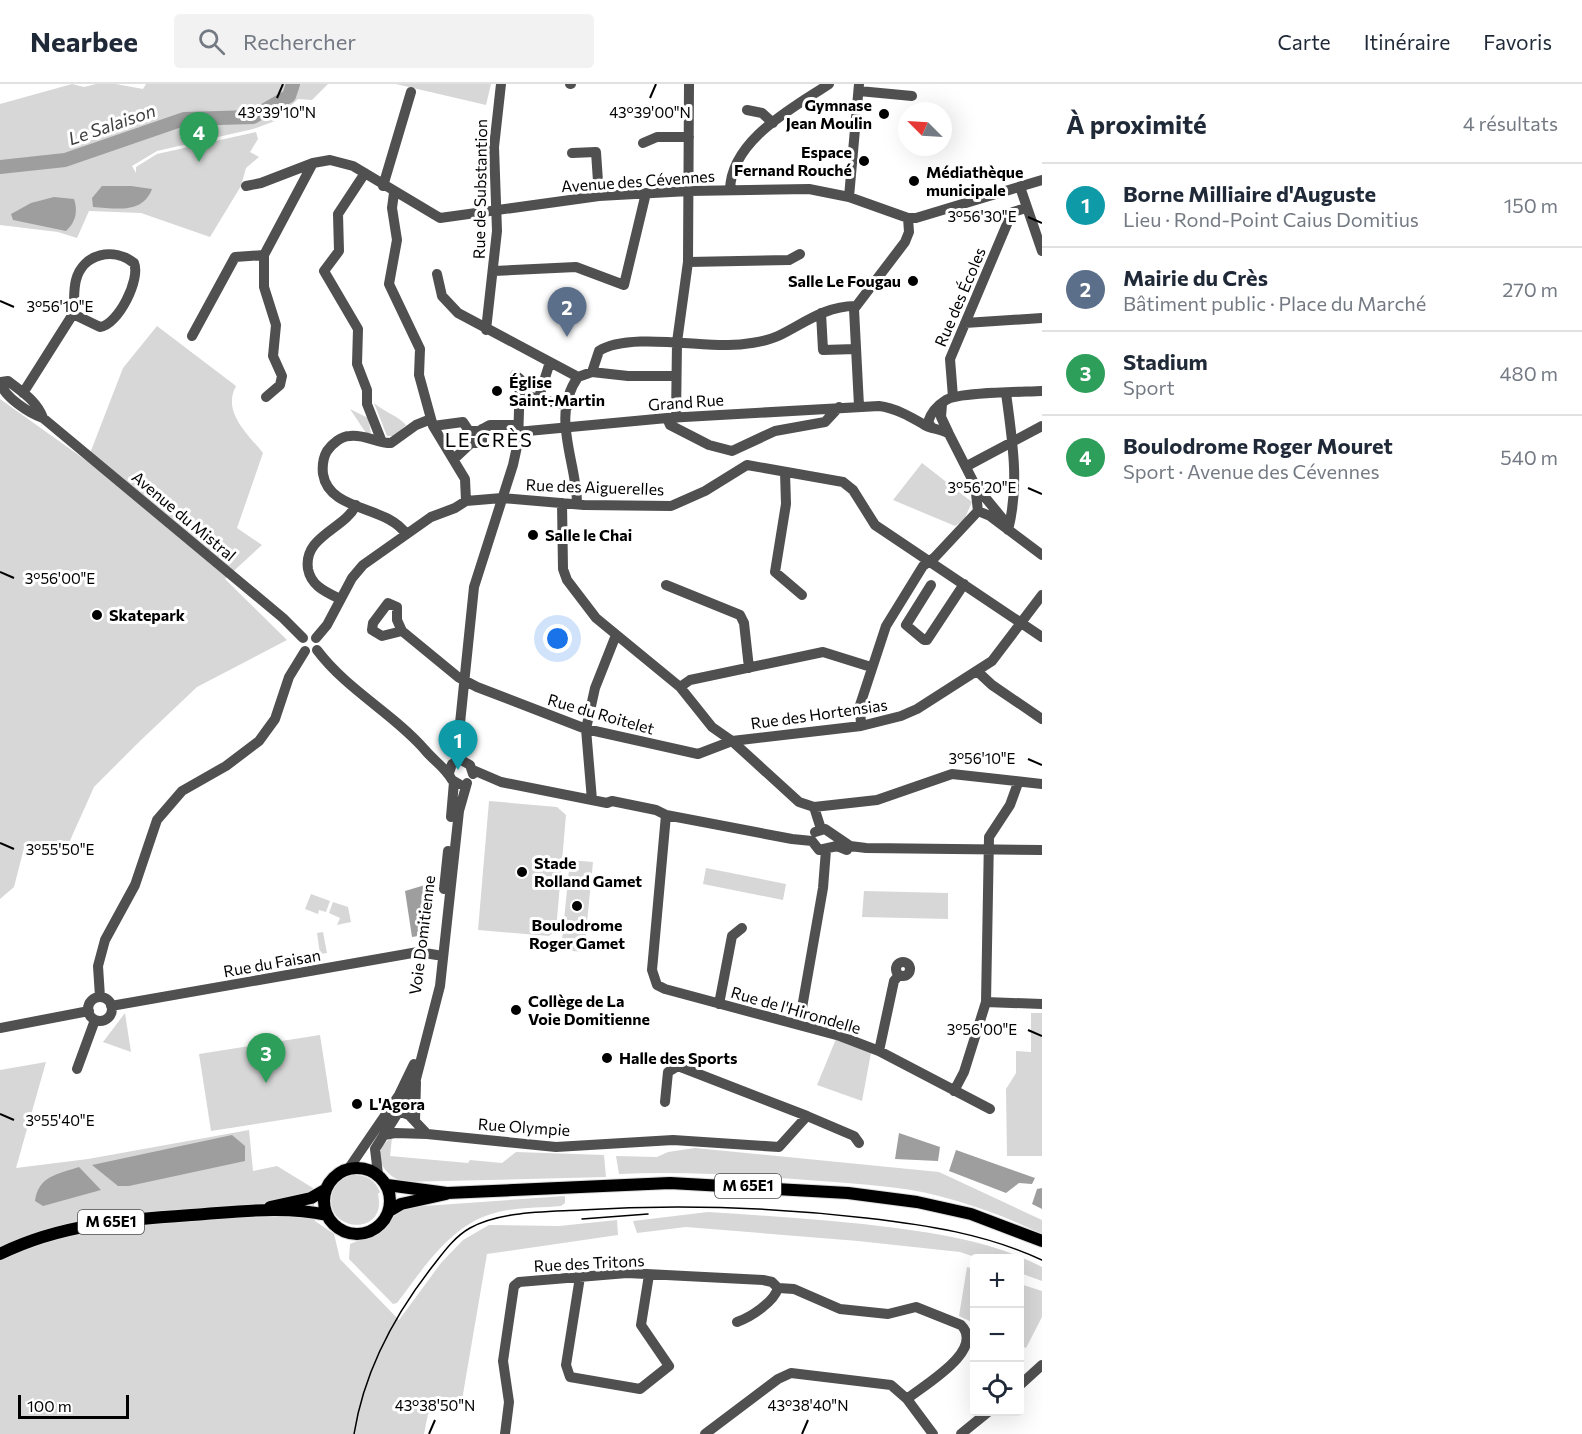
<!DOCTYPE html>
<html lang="fr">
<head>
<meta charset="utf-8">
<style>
	:root { --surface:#fff; --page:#f2f2f3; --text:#1f2937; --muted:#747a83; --line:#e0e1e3; --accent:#b45309 }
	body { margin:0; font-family:Commissioner,sans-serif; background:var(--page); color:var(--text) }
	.controls { position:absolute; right:18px; bottom:18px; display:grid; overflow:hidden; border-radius:6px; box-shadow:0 6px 24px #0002 }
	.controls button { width:54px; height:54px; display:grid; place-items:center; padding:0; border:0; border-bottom:2px solid var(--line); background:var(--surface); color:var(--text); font:30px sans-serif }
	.compass { position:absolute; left:898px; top:18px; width:54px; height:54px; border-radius:50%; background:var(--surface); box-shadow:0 6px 24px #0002; rotate:294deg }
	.scale { position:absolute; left:18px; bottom:15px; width:111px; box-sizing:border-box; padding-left:6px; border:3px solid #000; border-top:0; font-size:16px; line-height:21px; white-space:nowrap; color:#000; -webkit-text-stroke:4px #fff; paint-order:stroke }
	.you { position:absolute; left:558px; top:555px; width:21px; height:21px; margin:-15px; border:4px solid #fff; border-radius:50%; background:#1a73e8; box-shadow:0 0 0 9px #1a73e833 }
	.badge { display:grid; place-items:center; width:39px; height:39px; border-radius:50%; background:var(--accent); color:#fff; font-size:20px; font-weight:700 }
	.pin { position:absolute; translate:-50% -50px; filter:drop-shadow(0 2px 3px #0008) }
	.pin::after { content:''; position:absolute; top:32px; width:21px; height:18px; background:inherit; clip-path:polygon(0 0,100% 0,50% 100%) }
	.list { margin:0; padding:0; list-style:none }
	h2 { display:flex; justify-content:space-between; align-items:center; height:78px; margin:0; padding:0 24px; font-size:26px }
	h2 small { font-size:20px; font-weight:400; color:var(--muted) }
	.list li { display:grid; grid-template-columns:39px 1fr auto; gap:18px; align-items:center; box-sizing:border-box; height:84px; padding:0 24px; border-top:2px solid var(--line) }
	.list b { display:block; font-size:22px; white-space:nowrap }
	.list p { margin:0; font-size:20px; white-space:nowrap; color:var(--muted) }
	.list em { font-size:20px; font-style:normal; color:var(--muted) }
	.icon { flex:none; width:33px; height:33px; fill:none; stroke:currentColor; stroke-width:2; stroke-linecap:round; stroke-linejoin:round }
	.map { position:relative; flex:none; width:1042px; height:1350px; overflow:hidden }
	header { display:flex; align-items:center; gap:36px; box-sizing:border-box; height:84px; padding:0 30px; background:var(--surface); border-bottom:2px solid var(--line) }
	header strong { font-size:28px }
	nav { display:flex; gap:33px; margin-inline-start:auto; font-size:21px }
	.search { width:420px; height:54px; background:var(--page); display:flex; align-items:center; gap:15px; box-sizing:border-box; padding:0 21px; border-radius:6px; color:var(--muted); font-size:22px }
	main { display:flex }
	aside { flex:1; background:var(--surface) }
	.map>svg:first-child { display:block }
	.green { fill:#d7d7d7 }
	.water { fill:#9e9e9e }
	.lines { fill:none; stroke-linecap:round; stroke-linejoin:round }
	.river { stroke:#9e9e9e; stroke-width:14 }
	.major-casing { stroke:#dbdbdb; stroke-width:14 }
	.minor { stroke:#505050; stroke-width:10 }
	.major { stroke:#000; stroke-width:12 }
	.tram { stroke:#000; stroke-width:1.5 }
	.ticks { fill:none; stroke:#000; stroke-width:2 }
	.poi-dot { fill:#000; stroke:#fff; stroke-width:2 }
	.labels { text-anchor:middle; stroke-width:6; stroke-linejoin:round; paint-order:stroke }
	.shield { fill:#fff; stroke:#4c4c4c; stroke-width:1.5 }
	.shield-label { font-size:15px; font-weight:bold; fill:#000 }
	.poi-label { font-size:16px; font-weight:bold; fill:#000; stroke:#fff; text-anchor:start }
	.street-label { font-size:16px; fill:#000; stroke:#fff }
	.water-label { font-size:18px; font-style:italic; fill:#3f3f3f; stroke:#fff }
	.quarter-label { font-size:20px; letter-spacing:1.5px; fill:#000; stroke:#fff }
	.ticks-label { font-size:15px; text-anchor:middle; fill:#000; stroke:#fff; stroke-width:6; stroke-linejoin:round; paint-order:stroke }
</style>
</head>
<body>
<header>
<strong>Nearbee</strong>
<div class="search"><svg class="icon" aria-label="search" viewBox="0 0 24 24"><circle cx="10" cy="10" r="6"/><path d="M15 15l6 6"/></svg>Rechercher</div>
<nav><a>Carte</a><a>Itinéraire</a><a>Favoris</a></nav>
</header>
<main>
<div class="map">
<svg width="1042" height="1350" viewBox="0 0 1042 1350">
	<rect width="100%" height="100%" fill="#fff"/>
	<path class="green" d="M72,0L84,3L96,0H116L143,5L146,0H328L312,16L298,15L275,37L253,45L157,67L132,82L136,89V83L157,70L256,48L258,55L250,68L259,73L246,84L241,102L210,153L141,129L89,127L77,154L58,148L0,141V20Z
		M396,0H491L486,21Z
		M157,242L236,302C222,328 247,349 263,369L237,444L262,461L225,495L287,556L197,603L140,657L94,703L64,770L25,760L14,803L0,815V315L87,377L123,284Z
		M374,319C384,328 397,331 406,341L394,352H387Z
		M350,325L368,334L371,349H366Z
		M922,379L972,418L964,436L955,442L893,416Z
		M489,717L557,723L566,731L556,846L549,852L478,846Z
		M570,776L593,778L584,868L561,866Z
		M706,784L786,800L783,816L703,800Z
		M864,807L948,809V835L862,833Z
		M311,810L330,817L326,828L319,826L318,830L305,825Z
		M333,818L348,823L351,838L337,841L340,834L329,829Z
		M323,848L327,869L320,870L317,849Z
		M125,929L131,968L103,958Z
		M1031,929H1042V1072H1007L1006,1005L1016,989V967L1031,968Z
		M320,951L332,1028L211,1047L199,970Z
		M836,955L871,969L862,1017L817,1001Z
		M46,978L16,1084L88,1075L249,1046L253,1087L277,1082L313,1104L315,1137L334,1150L340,1175L399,1236L441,1179L463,1156L489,1141L559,1142L617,1136L618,1151L487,1170L462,1316L428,1330L424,1350H0V986Z
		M392,1054L390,1072L468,1079L470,1076L502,1079L516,1068L604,1071L606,1093L404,1098C383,1092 368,1067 392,1054Z
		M695,1064L939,1088L1042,1136V1150C1009,1134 974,1121 939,1112C901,1102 859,1100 820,1097C753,1092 686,1087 619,1090L616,1072L657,1073L668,1068Z
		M351,1091C365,1090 375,1095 380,1108L378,1110C388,1154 323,1148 332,1110C334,1100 342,1094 351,1091Z
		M565,1112V1119L561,1122C539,1124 512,1123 491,1130C449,1143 423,1185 397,1219L393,1220L349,1175L350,1160L377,1149L399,1127L410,1123Z
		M708,1128C771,1132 834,1136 896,1144C947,1151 996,1159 1042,1183V1197L1020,1189V1174H978L960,1168L858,1157L686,1143L637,1149L633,1137Z
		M967,1183L974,1185V1239L959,1232Z
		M1020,1200L1042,1207V1233L1026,1264L1020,1261Z"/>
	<path class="water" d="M102,102H131L152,105C142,131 115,124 93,123L92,114Z
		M54,113L74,115C78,127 76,138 66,147L13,136L11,130L31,119Z
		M425,801L428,810L425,851L412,853L405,807Z
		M899,1049L940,1063L938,1077L895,1075Z
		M232,1051L245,1062V1077L129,1102H118L92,1081Z
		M956,1066L1035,1094L1032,1100L1019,1099L1006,1109L949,1087Z
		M79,1083L101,1106L43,1122L35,1117C38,1092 58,1090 79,1083Z
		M1042,1104V1125L1032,1120L1037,1105Z"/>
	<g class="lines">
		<path class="river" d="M0,83L65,76L184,35L253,33L289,12L293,0"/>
		<defs>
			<path id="major" d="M324 1117a33 33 0 1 1 66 0a33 33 0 1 1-66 0Z
				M387,1101L447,1109L670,1099L848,1109L917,1118L971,1130L1042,1157
				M270,1123L311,1114L325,1106
				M389,1127L401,1120L446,1110
				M0,1170C64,1138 135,1135 205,1130C244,1127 288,1122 327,1131"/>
		</defs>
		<use href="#major" class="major-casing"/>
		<path class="minor" d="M570,0H571
			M859,7L912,12
			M747,26L762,29L773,39
			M643,59L657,53H689
			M572,69L596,68L599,112
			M365,89L338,130L339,167L324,187L358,245L357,280L367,306V320L382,358
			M246,102L261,99L313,79L330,76L353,82L440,134L599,112L689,107L809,105L849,113L908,134H916L1042,96
			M383,102L411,8
			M1020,103L1042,167
			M730,106C731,56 793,24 829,0
			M394,109L392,124L397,156L389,200L420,265L419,291L433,342L465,395L466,417
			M849,113L859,0
			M688,178L789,176L800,170
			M494,187L576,183L624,201L646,109
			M437,190L442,212L458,229L578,293L592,288L628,292H676
			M821,229L823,266L856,265
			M965,239L1042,234
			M486,246L497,147L494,63L501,0
			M192,252L235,173L264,171
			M592,288L599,267C626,249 696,262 728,261C742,261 765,258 778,252C803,240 825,222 855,222
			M0,298C4,313 29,329 43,334L283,534L303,554
			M1,298L8,297C22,308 37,317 43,334
			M23,309L73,230L100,243C118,241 141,195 134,179C114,163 83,169 76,196C73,207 75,218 73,230
			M1006,309C1012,355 1020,400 1008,446
			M520,310L568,322
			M266,313L280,301L282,292L273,272L276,241L264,203V171L313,79
			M539,313L550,278
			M953,313L950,275L1010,133L1013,128L1026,124
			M942,320L941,333L949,350L975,401L1002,434L1003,441
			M859,322L854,225L905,158L909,148L908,134
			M667,334L670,341L709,361L732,367L775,347L825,338L839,323
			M676,334L677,258L688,178L689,0
			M433,342L463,338L469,347H479L490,341H517
			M932,344L928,338C931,328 938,321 946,316C958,308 1024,308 1042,307
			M517,348L667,334L879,322C895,324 909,332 923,340C932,346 940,344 949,350
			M455,374L471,359H482V345
			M967,382L1042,342
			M785,388L786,420L775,488L802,511
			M975,401L978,427
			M562,419L563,485L567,496L596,534L680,603L712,643L732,657L799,718L814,723L821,745
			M577,420C577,378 550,332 578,293
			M978,427L990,432L1042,471
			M406,450C387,421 329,428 323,390C322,381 323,374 327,367C332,360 341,352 350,352C364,350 377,359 391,359L416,341L431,335
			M666,501L740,531L744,539L749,584
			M931,501L906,541L924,556H927L964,500
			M340,515C326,508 311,502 308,485C303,452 345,445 356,421
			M402,547L382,552L372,546L373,539L388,519L397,523V536L402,547L458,593L477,603L586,645L698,670L732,657L861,642L901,632L917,625L992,577L1042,511
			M316,554L327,541L352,494L363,481L431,433L455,424L466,417L502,414L584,421L671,422L705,407L747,381L843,398L853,406L875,441L1042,553
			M317,566C347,606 394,630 425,666C434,677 445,683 452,696L459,700
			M978,588L992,601L1042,635
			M680,603L690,596L823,568L871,583
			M861,642L860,621L886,542L923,482L935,473L978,427
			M456,678L474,503L513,381L518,358L520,295L515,291
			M473,686L501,698L607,719L612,717L656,726L666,731L792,755L812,757
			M449,689L452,680L461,676L470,681L473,690
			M592,716L586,645L595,604L616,551
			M814,723L877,716L952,690L1042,700
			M666,731L652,886L657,901L665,905L840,952L879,967L990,1025
			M451,733L454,698
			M815,748L825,745L850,762L866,764L1042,766
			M812,757L819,766L837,762L847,766
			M444,805L448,767
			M896 885a7 7 0 1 1 14 0a7 7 0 1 1-14 0Z
			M100,913L98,882L105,856L135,801L157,736L182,707L226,682L259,657L275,635L289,593L305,567
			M88 925a12 12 0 1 1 24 0a12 12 0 1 1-24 0Z
			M986,918L1042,920
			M719,920L732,852L742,844
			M111,922L418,868L437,871
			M799,941L823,804L826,766
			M0,944L89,927
			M879,967L894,897L899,891
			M77,985L95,936
			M954,1007L964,988L986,918L989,753L1010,721L1018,699
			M399,1027L409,1031L427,1050L556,1063L673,1056L779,1063L807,1032L678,982L668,988L665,1018
			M807,1032L854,1052L859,1059
			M415,1037L416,998
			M384,1051L395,1049L427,1050
			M349,1084L399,1011L414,980
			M378,1090L375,1065L399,1027L416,995L440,902L459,727L467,699
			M580,1193L566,1281L570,1293L640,1305L669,1282L641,1241L649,1191
			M737,1238C751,1233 774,1218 778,1204
			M1020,1301L1042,1281
			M505,1350L509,1318L503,1277L514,1202L519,1198L627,1189L763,1196L772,1198L778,1204L794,1205L840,1225L888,1230L916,1223L961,1241C986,1266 924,1301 907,1315
			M705,1350L778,1295L791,1289L891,1301L907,1315L933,1350
			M961,1350L988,1328"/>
		<use href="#major" class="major"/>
		<path class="tram" d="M582,1135L648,1130
			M354,1350C364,1288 393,1233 432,1183C443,1169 454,1153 470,1144C501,1127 546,1128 581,1126C677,1120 771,1123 866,1134C927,1141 986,1150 1042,1176"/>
	</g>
	<path class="ticks" d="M277,14L283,0M650,14L656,0M1028,133L1042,139M0,217L14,223M1028,404L1042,410M0,488L14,494M1028,675L1042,681M0,759L14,765M1028,946L1042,952M0,1030L14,1036M429,1350L435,1336M802,1350L808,1336"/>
	<g class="poi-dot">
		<circle cx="884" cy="30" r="6"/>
		<circle cx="864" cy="77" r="6"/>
		<circle cx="914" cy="97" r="6"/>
		<circle cx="913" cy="197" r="6"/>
		<circle cx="497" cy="307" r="6"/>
		<circle cx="533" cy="451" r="6"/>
		<circle cx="97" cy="531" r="6"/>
		<circle cx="522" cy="788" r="6"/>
		<circle cx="577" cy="822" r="6"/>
		<circle cx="516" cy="926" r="6"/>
		<circle cx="607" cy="974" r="6"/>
		<circle cx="357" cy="1020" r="6"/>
	</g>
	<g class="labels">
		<g class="shield">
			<rect x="715" y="1090" width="66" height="24" rx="4.5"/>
			<rect x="78" y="1126" width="66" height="24" rx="4.5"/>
		</g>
		<g class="shield-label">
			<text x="748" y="1107">M 65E1</text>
			<text x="111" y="1143">M 65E1</text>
		</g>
		<g class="poi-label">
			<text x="872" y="27" text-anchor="end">Gymnase<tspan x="872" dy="18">Jean Moulin</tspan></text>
			<text x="852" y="74" text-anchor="end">Espace<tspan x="852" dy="18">Fernand Rouché</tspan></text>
			<text x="926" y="94">Médiathèque<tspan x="926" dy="18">municipale</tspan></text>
			<text x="901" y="203" text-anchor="end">Salle Le Fougau</text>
			<text x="509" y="304">Église<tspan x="509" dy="18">Saint-Martin</tspan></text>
			<text x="545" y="457">Salle le Chai</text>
			<text x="109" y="537">Skatepark</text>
			<text x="534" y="785">Stade<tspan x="534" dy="18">Rolland Gamet</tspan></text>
			<text x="577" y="847" text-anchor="middle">Boulodrome<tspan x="577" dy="18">Roger Gamet</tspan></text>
			<text x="528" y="923">Collège de La<tspan x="528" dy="18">Voie Domitienne</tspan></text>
			<text x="619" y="980">Halle des Sports</text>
			<text x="369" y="1026">L'Agora</text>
		</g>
		<g class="street-label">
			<text transform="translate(638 97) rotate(-4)" y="6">Avenue des Cévennes</text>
			<text transform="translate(480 105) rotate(-89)" y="6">Rue de Substantion</text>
			<text transform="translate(960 213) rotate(-67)" y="6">Rue des Écoles</text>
			<text transform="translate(686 318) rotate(-4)" y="6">Grand Rue</text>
			<text transform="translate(595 403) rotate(2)" y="6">Rue des Aiguerelles</text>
			<text transform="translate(184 432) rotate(40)" y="6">Avenue du Mistral</text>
			<text transform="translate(601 630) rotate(16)" y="6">Rue du Roitelet</text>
			<text transform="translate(819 630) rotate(-8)" y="6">Rue des Hortensias</text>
			<text transform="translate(422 851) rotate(-83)" y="6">Voie Domitienne</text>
			<text transform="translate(272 879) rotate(-10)" y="6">Rue du Faisan</text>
			<text transform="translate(796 926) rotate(16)" y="6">Rue de l'Hirondelle</text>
			<text transform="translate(524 1043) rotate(4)" y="6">Rue Olympie</text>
			<text transform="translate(589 1179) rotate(-3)" y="6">Rue des Tritons</text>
		</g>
		<g class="water-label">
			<text transform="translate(112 41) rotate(-19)" y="6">Le Salaison</text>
		</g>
		<g class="quarter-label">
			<text x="489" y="363">LE CRÈS</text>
		</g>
	</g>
	<g class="ticks-label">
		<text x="277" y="34">43°39'10"N</text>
		<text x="650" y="34">43°39'00"N</text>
		<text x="982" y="138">3°56'30"E</text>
		<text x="60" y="228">3°56'10"E</text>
		<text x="982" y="409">3°56'20"E</text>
		<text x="60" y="500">3°56'00"E</text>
		<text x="982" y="680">3°56'10"E</text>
		<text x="60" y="771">3°55'50"E</text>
		<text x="982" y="951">3°56'00"E</text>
		<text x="60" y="1042">3°55'40"E</text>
		<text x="435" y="1327">43°38'50"N</text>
		<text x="808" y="1327">43°38'40"N</text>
	</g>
</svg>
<div class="controls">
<button>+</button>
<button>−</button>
<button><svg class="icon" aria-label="locate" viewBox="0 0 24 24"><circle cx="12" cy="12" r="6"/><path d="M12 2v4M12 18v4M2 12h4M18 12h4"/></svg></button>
</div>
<svg class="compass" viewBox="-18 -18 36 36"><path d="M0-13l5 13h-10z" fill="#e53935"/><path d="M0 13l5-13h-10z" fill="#747a83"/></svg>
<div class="scale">100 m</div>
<div class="you"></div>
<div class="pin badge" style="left:458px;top:686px;background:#0f9aa8">1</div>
<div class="pin badge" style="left:567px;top:253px;background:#5c6f8a">2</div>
<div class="pin badge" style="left:266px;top:999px;background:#2e9e5b">3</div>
<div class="pin badge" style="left:199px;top:78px;background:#2e9e5b">4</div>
</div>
<aside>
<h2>À proximité<small>4 résultats</small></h2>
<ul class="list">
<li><span class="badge" style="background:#0f9aa8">1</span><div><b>Borne Milliaire d'Auguste</b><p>Lieu · Rond-Point Caius Domitius</p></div><em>150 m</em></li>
<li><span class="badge" style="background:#5c6f8a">2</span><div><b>Mairie du Crès</b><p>Bâtiment public · Place du Marché</p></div><em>270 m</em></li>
<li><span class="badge" style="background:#2e9e5b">3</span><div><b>Stadium</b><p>Sport</p></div><em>480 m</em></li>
<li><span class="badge" style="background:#2e9e5b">4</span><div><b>Boulodrome Roger Mouret</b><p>Sport · Avenue des Cévennes</p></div><em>540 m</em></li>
</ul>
</aside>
</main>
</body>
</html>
